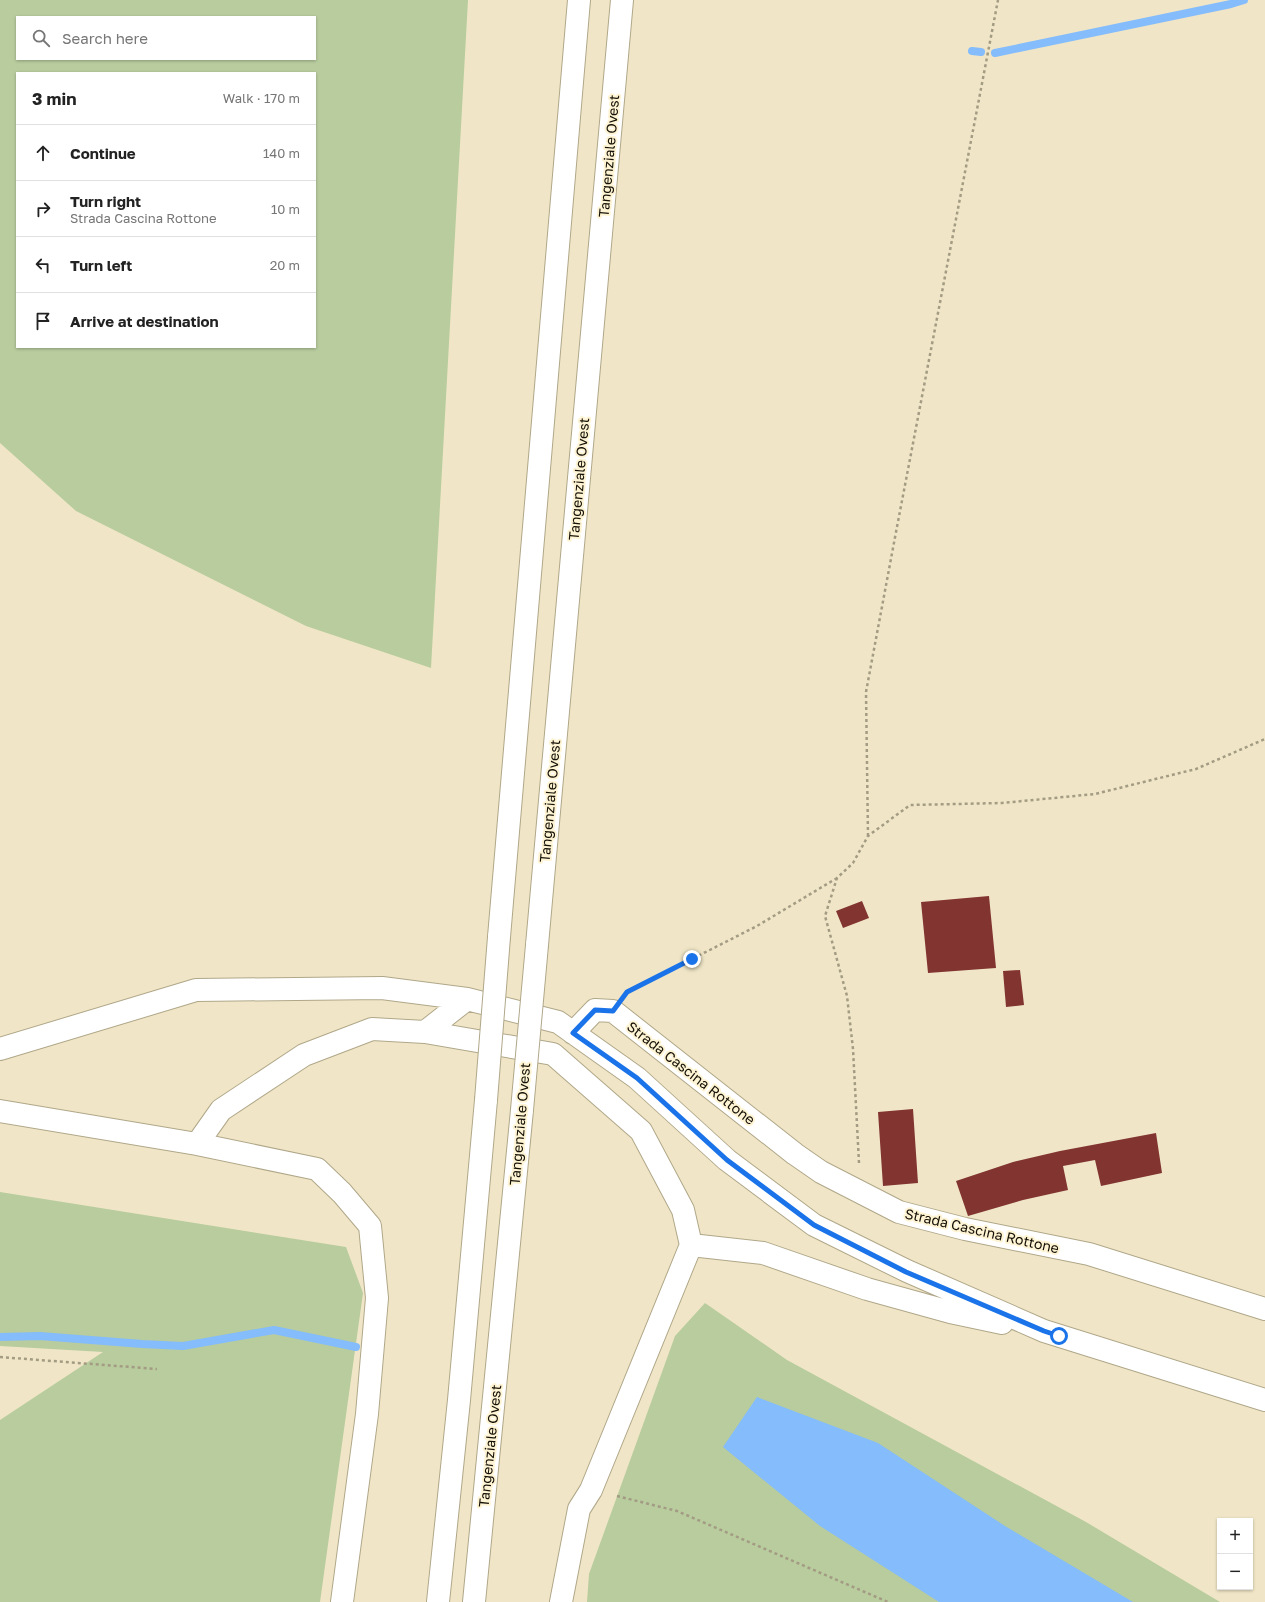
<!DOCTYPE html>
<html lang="en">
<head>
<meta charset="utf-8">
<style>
	:root { --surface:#fff; --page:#f2f2f2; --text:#222; --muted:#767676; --line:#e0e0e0 }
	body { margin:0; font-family:"Golos Text",sans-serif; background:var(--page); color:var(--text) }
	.controls { position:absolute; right:12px; bottom:12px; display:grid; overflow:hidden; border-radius:0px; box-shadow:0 1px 3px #0004 }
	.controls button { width:36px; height:36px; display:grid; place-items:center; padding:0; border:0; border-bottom:1px solid var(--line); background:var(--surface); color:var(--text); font:20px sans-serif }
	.stop { position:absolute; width:12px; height:12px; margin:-9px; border:3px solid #1a73e8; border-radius:50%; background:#fff }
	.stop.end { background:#1a73e8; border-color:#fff; box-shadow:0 1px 4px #0008 }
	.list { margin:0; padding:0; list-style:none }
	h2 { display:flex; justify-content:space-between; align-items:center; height:52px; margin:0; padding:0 16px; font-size:17px }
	h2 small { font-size:13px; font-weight:400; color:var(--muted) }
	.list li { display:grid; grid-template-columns:26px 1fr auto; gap:12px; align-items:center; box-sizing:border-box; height:56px; padding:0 16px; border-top:1px solid var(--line) }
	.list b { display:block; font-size:15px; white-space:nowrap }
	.list p { margin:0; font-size:13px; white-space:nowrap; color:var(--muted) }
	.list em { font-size:13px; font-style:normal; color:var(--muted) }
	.icon { flex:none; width:22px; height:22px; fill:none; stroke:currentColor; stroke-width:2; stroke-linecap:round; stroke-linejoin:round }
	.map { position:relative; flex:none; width:1265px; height:1602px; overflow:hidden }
	.search { position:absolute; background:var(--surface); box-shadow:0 1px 3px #0004; left:16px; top:16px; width:300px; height:44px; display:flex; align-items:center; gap:10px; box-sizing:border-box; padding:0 14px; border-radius:0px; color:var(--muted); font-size:15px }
	.panel { position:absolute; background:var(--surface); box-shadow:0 1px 3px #0004; left:16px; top:72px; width:300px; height:276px; border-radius:0px }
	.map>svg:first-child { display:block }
	.green { fill:#b8cc9e; fill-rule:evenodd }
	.water { fill:#84bcfc }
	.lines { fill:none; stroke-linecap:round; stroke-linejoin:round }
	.stream { stroke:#84bcfc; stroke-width:8 }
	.building { fill:#823431 }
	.minor-casing { stroke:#b0a789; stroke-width:24 }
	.highway-casing { stroke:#b0a789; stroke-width:24 }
	.path { stroke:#a39b83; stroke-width:2.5; stroke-dasharray:3 3; stroke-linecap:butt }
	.minor { stroke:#fff; stroke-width:22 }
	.highway { stroke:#fff; stroke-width:22 }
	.highway-bridge-casing { stroke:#b0a789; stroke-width:24; stroke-linecap:butt }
	.highway-bridge { stroke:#fff; stroke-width:22 }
	.route { stroke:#1a73e8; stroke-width:5 }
	.labels { text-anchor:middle; stroke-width:4; stroke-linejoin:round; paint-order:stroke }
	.street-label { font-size:14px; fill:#141006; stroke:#fef4d4 }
</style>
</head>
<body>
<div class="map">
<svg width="1265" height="1602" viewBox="0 0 1265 1602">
	<rect width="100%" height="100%" fill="#f0e6c7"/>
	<path class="green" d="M0,0H468L431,668L306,626L76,511L0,443ZM17,17H315V59H17ZM17,73H315V347H17Z
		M0,1192L346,1247L363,1293L320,1602H0V1420L103,1352L0,1346Z
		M705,1303L787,1360L1086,1522L1220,1602H587L589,1574L675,1336Z"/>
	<path class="water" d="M757,1397L878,1443L1005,1526L1133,1602H939L820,1526L723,1447Z"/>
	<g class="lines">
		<path class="stream" d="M972,51L981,52
			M995,53L1231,4L1244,0
			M0,1337L40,1336L142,1344L183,1346L274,1330L356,1347"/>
	</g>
	<path class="building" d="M989,896L996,968L928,973L921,902Z
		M862,901L869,918L843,928L836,911Z
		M1020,970L1024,1005L1006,1007L1003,971Z
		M913,1109L918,1183L883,1186L878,1112Z
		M1156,1133L1162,1173L1101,1186L1095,1160L1063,1166L1068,1190L1023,1200L968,1216L956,1181L1013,1162L1060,1151Z"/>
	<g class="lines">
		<defs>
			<path id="minor" d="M425,1032L467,999
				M573,1033L595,1010L613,1011L795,1154L821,1172L899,1212L965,1229L1089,1254L1265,1309
				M0,1049L196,990L382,988L467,999L558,1022L637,1078L727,1160L814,1225L907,1271L1044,1331L1265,1400
				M0,1111L197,1144L317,1169L342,1193L370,1226L377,1298L367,1414L342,1602
				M197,1144L221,1110L304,1055L372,1029L425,1032L553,1054L641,1131L683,1210L691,1245L591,1490L579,1509L561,1602
				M691,1245L763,1253L867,1289L950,1312L1002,1323"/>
			<path id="highway" d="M499,937L579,0
				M537,945L622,0
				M438,1602L459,1400L486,1100
				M474,1602L522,1110"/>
		</defs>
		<use href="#minor" class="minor-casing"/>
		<use href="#highway" class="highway-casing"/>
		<path class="path" d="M868,836L866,692L896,532L998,0
			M629,991L757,926L837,878
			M859,1163L853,1049L847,996L825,916L837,878L853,863L868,836L910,805L1002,803L1095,794L1196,769L1265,739
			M0,1357L157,1369
			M617,1496L677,1511L888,1602"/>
		<use href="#minor" class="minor"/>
		<use href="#highway" class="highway"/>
		<defs>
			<path id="highway-bridge" d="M486,1100L499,937
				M522,1110L537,945"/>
		</defs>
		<use href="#highway-bridge" class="highway-bridge-casing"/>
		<use href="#highway-bridge" class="highway-bridge"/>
	</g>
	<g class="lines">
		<path class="route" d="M692,959L627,992L613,1011L595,1010L573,1033L637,1078L727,1160L814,1225L906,1272L1044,1331L1059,1336"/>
	</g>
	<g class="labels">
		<g class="street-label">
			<text transform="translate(609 156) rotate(-85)" y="5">Tangenziale Ovest</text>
			<text transform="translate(579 479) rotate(-85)" y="5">Tangenziale Ovest</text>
			<text transform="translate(550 801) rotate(-85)" y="5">Tangenziale Ovest</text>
			<text transform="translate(691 1073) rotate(38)" y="5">Strada Cascina Rottone</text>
			<text transform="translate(520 1124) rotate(-85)" y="5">Tangenziale Ovest</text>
			<text transform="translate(982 1231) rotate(13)" y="5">Strada Cascina Rottone</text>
			<text transform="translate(490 1446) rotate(-84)" y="5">Tangenziale Ovest</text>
		</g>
	</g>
</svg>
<div class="controls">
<button>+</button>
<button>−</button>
</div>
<div class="stop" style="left:1059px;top:1336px"></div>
<div class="stop end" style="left:692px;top:959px"></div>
<div class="search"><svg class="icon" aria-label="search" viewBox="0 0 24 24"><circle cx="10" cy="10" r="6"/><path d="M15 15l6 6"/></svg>Search here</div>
<section class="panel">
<h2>3 min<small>Walk · 170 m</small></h2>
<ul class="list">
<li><svg class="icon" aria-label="ahead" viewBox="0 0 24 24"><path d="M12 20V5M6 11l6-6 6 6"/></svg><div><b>Continue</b></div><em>140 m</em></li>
<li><svg class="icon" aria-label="right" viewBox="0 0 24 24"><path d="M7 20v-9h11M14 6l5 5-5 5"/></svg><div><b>Turn right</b><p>Strada Cascina Rottone</p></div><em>10 m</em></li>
<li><svg class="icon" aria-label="left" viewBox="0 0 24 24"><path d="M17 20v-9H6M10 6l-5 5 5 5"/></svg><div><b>Turn left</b></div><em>20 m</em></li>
<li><svg class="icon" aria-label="arrive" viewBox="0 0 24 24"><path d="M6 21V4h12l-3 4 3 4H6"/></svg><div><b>Arrive at destination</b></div></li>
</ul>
</section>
</div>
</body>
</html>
